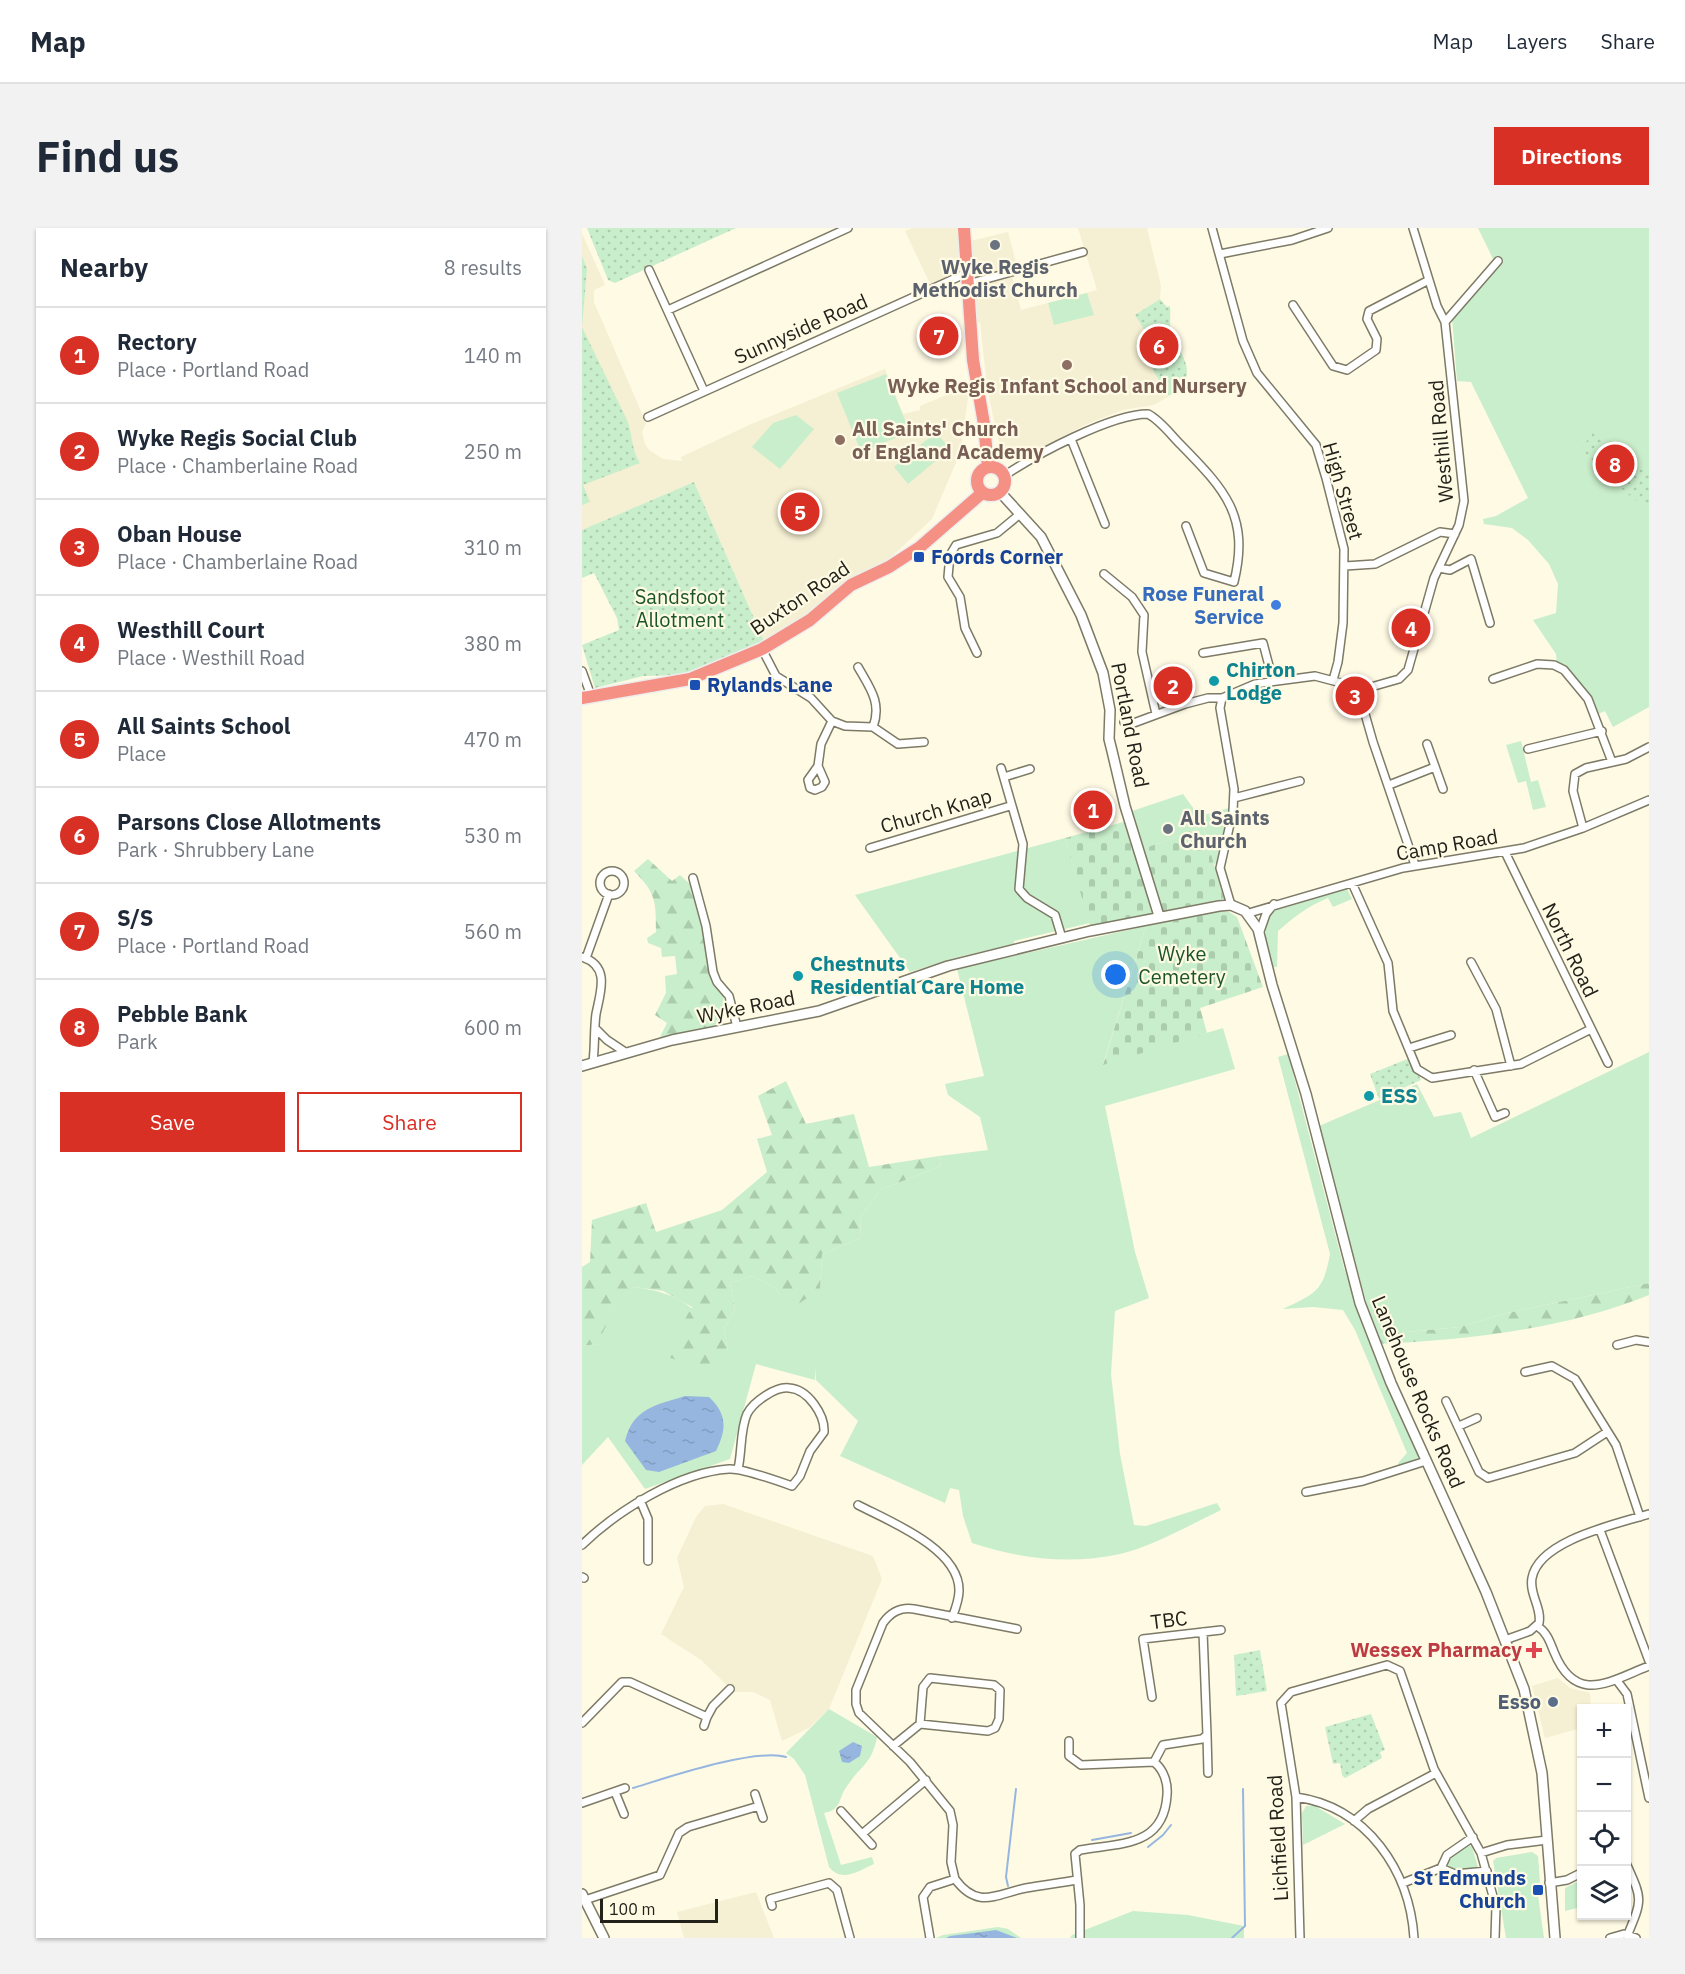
<!DOCTYPE html>
<html lang="en">
<head>
<meta charset="utf-8">
<style>
	:root { --surface:#fff; --page:#f2f2f3; --text:#1f2937; --muted:#747a83; --line:#e0e1e3; --accent:#d93025 }
	body { margin:0; font-family:"IBM Plex Sans",sans-serif; background:var(--page); color:var(--text) }
	.controls { position:absolute; right:18px; bottom:18px; display:grid; overflow:hidden; border-radius:0px; box-shadow:0 2px 4px #0004 }
	.controls button { width:54px; height:54px; display:grid; place-items:center; padding:0; border:0; border-bottom:2px solid var(--line); background:var(--surface); color:var(--text); font:30px sans-serif }
	.scale { position:absolute; left:18px; bottom:15px; width:118px; box-sizing:border-box; padding-left:6px; border:3px solid #23221a; border-top:0; font-size:16px; line-height:21px; white-space:nowrap; color:#23221a; -webkit-text-stroke:4px #fefae4; paint-order:stroke }
	.you { position:absolute; left:534px; top:747px; width:21px; height:21px; margin:-15px; border:4px solid #fff; border-radius:50%; background:#1a73e8; box-shadow:0 0 0 9px #1a73e833 }
	.badge { display:grid; place-items:center; width:39px; height:39px; border-radius:50%; background:var(--accent); color:#fff; font-size:20px; font-weight:700 }
	.pin { position:absolute; translate:-50% -50%; border:3px solid #fff; box-shadow:0 2px 6px #0006 }
	.list { margin:0; padding:0; list-style:none }
	h2 { display:flex; justify-content:space-between; align-items:center; height:78px; margin:0; padding:0 24px; font-size:26px }
	h2 small { font-size:20px; font-weight:400; color:var(--muted) }
	.list li { display:grid; grid-template-columns:39px 1fr auto; gap:18px; align-items:center; box-sizing:border-box; height:96px; padding:0 24px; border-top:2px solid var(--line) }
	.list b { display:block; font-size:22px; white-space:nowrap }
	.list p { margin:0; font-size:20px; white-space:nowrap; color:var(--muted) }
	.list em { font-size:20px; font-style:normal; color:var(--muted) }
	.actions { display:flex; gap:12px; padding:18px 24px }
	.actions a { flex:1; padding:14px 0; border:2px solid var(--accent); border-radius:0px; text-align:center; font-size:21px; color:var(--accent) }
	.actions .main { background:var(--accent); color:#fff }
	.icon { flex:none; width:33px; height:33px; fill:none; stroke:currentColor; stroke-width:2; stroke-linecap:round; stroke-linejoin:round }
	.map { position:relative; flex:none; width:1067px; height:1710px; overflow:hidden; border-radius:0px }
	header { display:flex; align-items:center; gap:36px; box-sizing:border-box; height:84px; padding:0 30px; background:var(--surface); border-bottom:2px solid var(--line) }
	header strong { font-size:28px }
	nav { display:flex; gap:33px; margin-inline-start:auto; font-size:21px }
	.intro { display:flex; align-items:center; justify-content:space-between; box-sizing:border-box; height:144px; padding:0 36px }
	h1 { margin:0; font-size:42px }
	.button { padding:15px 27px; border-radius:0px; background:var(--accent); color:#fff; font-size:21px; font-weight:700 }
	main { display:flex; gap:36px; padding:0 36px }
	aside { flex:1; background:var(--surface); border-radius:0px; box-shadow:0 2px 4px #0004 }
	.map>svg:first-child { display:block }
	.built { fill:#f5f0d3 }
	.grass { fill:#c9eecb }
	.forest { fill:url(#forest-firs) }
	.cemetery { fill:url(#cemetery-stones) }
	.park { fill:url(#park-dots) }
	.water { fill:url(#water-ripples) }
	.lines { fill:none; stroke-linecap:round; stroke-linejoin:round }
	.stream { stroke:#96b6e0; stroke-width:2 }
	.street-casing { stroke:#7d7a66; stroke-width:10 }
	.secondary-casing { stroke:#7d7a66; stroke-width:12 }
	.highway-casing { stroke:#ededed; stroke-width:15 }
	.street { stroke:#fff; stroke-width:7 }
	.secondary { stroke:#fff; stroke-width:9 }
	.highway { stroke:#f49084; stroke-width:12 }
	.worship-dot { fill:#6b7280; stroke:#fefae4; stroke-width:2 }
	.education-dot { fill:#8d6e63; stroke:#fefae4; stroke-width:2 }
	.transit-dot { fill:#1a4fb4; stroke:#fefae4; stroke-width:2 }
	.shop-dot { fill:#3f7fe0; stroke:#fefae4; stroke-width:2 }
	.culture-dot { fill:#0f9aa8; stroke:#fefae4; stroke-width:2 }
	.health-dot { fill:#e0444e; stroke:#fefae4; stroke-width:2 }
	.service-dot { fill:#5c6f8a; stroke:#fefae4; stroke-width:2 }
	.labels { text-anchor:middle; stroke-width:4.5; stroke-linejoin:round; paint-order:stroke }
	.worship-label { font-size:20px; font-weight:bold; fill:#5b616d; stroke:#fefae4 }
	.street-label { font-size:20px; fill:#23221a; stroke:#fefae4 }
	.education-label { font-size:20px; font-weight:bold; fill:#785e54; stroke:#fefae4 }
	.transit-label { font-size:20px; font-weight:bold; fill:#164399; stroke:#fefae4; text-anchor:start }
	.shop-label { font-size:20px; font-weight:bold; fill:#366cbe; stroke:#fefae4; text-anchor:end }
	.park-label { font-size:20px; fill:#1a5625; stroke:#fefae4 }
	.culture-label { font-size:20px; font-weight:bold; fill:#0d838f; stroke:#fefae4; text-anchor:start }
	.health-label { font-size:20px; font-weight:bold; fill:#be3a42; stroke:#fefae4; text-anchor:end }
	.service-label { font-size:20px; font-weight:bold; fill:#4e5e75; stroke:#fefae4; text-anchor:end }
</style>
</head>
<body>
<header>
<strong>Map</strong>
<nav><a>Map</a><a>Layers</a><a>Share</a></nav>
</header>
<div class="intro"><h1>Find us</h1><a class="button">Directions</a></div>
<main>
<aside>
<h2>Nearby<small>8 results</small></h2>
<ul class="list">
<li><span class="badge">1</span><div><b>Rectory</b><p>Place · Portland Road</p></div><em>140 m</em></li>
<li><span class="badge">2</span><div><b>Wyke Regis Social Club</b><p>Place · Chamberlaine Road</p></div><em>250 m</em></li>
<li><span class="badge">3</span><div><b>Oban House</b><p>Place · Chamberlaine Road</p></div><em>310 m</em></li>
<li><span class="badge">4</span><div><b>Westhill Court</b><p>Place · Westhill Road</p></div><em>380 m</em></li>
<li><span class="badge">5</span><div><b>All Saints School</b><p>Place</p></div><em>470 m</em></li>
<li><span class="badge">6</span><div><b>Parsons Close Allotments</b><p>Park · Shrubbery Lane</p></div><em>530 m</em></li>
<li><span class="badge">7</span><div><b>S/S</b><p>Place · Portland Road</p></div><em>560 m</em></li>
<li><span class="badge">8</span><div><b>Pebble Bank</b><p>Park</p></div><em>600 m</em></li>
</ul>
<div class="actions"><a class="main">Save</a><a>Share</a></div>
</aside>
<div class="map">
<svg width="1067" height="1710" viewBox="0 0 1067 1710">
	<defs>
		<pattern id="forest-firs" width="22" height="20" patternUnits="userSpaceOnUse" patternTransform="scale(1.5)"><rect width="22" height="20" fill="#c9eecb"/><path d="M5 1l3.5 6h-7zM16 11l3.5 6h-7z" fill="#acccae"/></pattern>
		<pattern id="cemetery-stones" width="16" height="16" patternUnits="userSpaceOnUse" patternTransform="scale(1.5)"><rect width="16" height="16" fill="#c9eecb"/><path d="M2 7V4a2 2 0 0 1 4 0v3zM10 15v-3a2 2 0 0 1 4 0v3z" fill="#acccae"/></pattern>
		<pattern id="park-dots" width="8" height="8" patternUnits="userSpaceOnUse" patternTransform="scale(1.5)"><rect width="8" height="8" fill="#c9eecb"/><path d="M2 2h.1M6 6h.1" fill="none" stroke="#acccae" stroke-width="1.8" stroke-linecap="round"/></pattern>
		<pattern id="water-ripples" width="26" height="14" patternUnits="userSpaceOnUse" patternTransform="scale(1.5)"><rect width="26" height="14" fill="#96b6e0"/><path d="M2 4q2-2 4 0t4 0M15 11q2-2 4 0t4 0" fill="none" stroke="#819cc0"/></pattern>
	</defs>
	<rect width="100%" height="100%" fill="#fefae4"/>
	<path class="built" d="M330,0H381L386,43L349,58L323,3Z
		M496,0H565L579,58L578,71L553,87L566,108L555,115L587,168L572,177L541,182L505,196L437,231H428L422,228L415,207L405,159L398,94L391,95L384,14L426,4L436,42L429,44L439,82L515,62Z
		M0,5L23,57L12,62V74L64,195L60,204L63,216L67,222L81,231L100,233L99,229L167,197L303,141L321,186L338,182V178L388,157L378,225L350,291L307,331L266,355L213,397L182,413L112,254L0,302Z
		M141,1276L291,1328L300,1351L247,1481L227,1500L200,1513L188,1472L171,1464H152L119,1432L79,1406L102,1359L95,1330L114,1289L123,1278Z
		M976,1450L988,1460L1008,1465L1009,1480H999V1500L963,1510L950,1458Z
		M174,1664L192,1710H102L95,1684Z"/>
	<path class="grass" d="M896,0H1067V479L1031,499L1023,483L1016,486L988,444L975,437L974,426L951,392L974,385L976,356L967,336L946,312L930,300L902,296L901,291L914,288L946,270L889,154L875,153L870,89L914,37Z
		M505,65L512,87L472,97L466,75Z
		M304,146L328,204L279,224L255,165Z
		M214,187L232,201L198,241L170,219L191,195Z
		M354,204L368,221L326,256L312,239Z
		M939,513L949,554L956,552L964,579L951,582L944,553L936,555L924,517Z
		M601,566L617,588L647,580L635,635L632,636L621,598L559,622L547,584Z
		M483,610L508,695L432,713V716L376,729L328,744L273,667Z
		M765,661L770,671L751,679L746,670C726,678 712,689 696,703L695,739H690C685,720 678,699 691,682Z
		M564,698L521,836L641,800L653,841L523,878L553,1024L567,1070L533,1083L529,1146L538,1226L552,1297L564,1298L635,1275L639,1282C610,1296 569,1319 538,1326C487,1337 438,1331 390,1315L381,1288L377,1262L368,1260L363,1275L258,1228L276,1193L234,1152V1139L233,1152L174,1136L148,1231L63,1261L26,1209L0,1237V1118L15,1116L22,1085L40,1076L52,1059C108,1067 113,1082 146,1124L142,1101L153,1081L148,1055L171,1048L193,1060L201,1071L238,1062L240,1026L279,1010L278,990L298,962L359,938L357,928L406,922L398,889L366,867L363,856L402,848L375,741Z
		M1067,824V1055L925,1085L878,1099L793,1107L737,898L835,856L852,889L879,884L889,910Z
		M706,826L762,1040L836,1228L833,1234L817,1238L816,1235L825,1225L773,1102L761,1082L731,1079L701,1081C734,1065 741,1064 748,1026L696,829Z
		M247,1481L295,1509C290,1536 279,1537 265,1558C256,1570 260,1582 242,1585L259,1637L290,1629L292,1636C276,1643 260,1655 247,1639L223,1547L212,1531L204,1525Z
		M724,1578H733L763,1596L721,1617L720,1585Z
		M887,1617L890,1619L896,1639L877,1643L864,1639V1632Z
		M950,1624L956,1628L958,1653L955,1660L962,1710H924L911,1633L914,1630Z
		M999,1652V1679L983,1683V1660Z
		M551,1683L606,1687L662,1698V1710H488L490,1707Z
		M416,1699L426,1701L439,1710H354L361,1707Z"/>
	<path class="forest" d="M66,631L90,653L98,647L111,659L130,746L142,765L140,787L130,801L78,809L85,795L73,787L84,765L83,748L95,746L93,728L80,729L79,720L66,715L65,710L74,704C74,674 74,665 52,643Z
		M204,853L224,896L272,886L287,939L357,928L359,938L298,962L278,990L279,1010L240,1026L238,1062L216,1076L201,1071L193,1060L171,1048L148,1055L153,1081L142,1101L146,1124L125,1145L82,1127L110,1079L81,1063L52,1059L41,1076L22,1085L24,1098L15,1116L0,1118V1039L8,1034L10,992L64,975L74,1004L140,982L185,944L175,911L190,907L176,868Z
		M1067,1055V1067C984,1101 885,1112 796,1116L793,1107L878,1099L925,1085Z"/>
	<path class="cemetery" d="M545,593L556,623L621,598L642,671L508,698L483,610Z
		M637,683L647,684L655,689L681,759L618,780L625,805L521,837L564,698Z"/>
	<path class="park" d="M5,0H154L33,55L26,52Z
		M0,28L5,41L0,99L45,192C51,207 49,221 58,235L1,257L8,274L0,277Z
		M578,71L585,79L588,78C589,86 587,95 589,102C598,129 621,146 587,168L554,115L566,108L553,87Z
		M1012,203L1034,217L1067,248V284L997,224Z
		M112,254L182,413L107,447L61,448L13,460L0,417L37,402L35,390L12,345L0,350V302Z
		M828,830L839,852L797,871L788,846Z
		M678,1422L685,1463L654,1468L652,1427Z
		M789,1486L803,1522L798,1524L800,1530L763,1550L760,1547L758,1535L751,1536L743,1499Z"/>
	<path class="water" d="M103,1168L127,1169C145,1186 145,1201 134,1223L77,1244L64,1242L43,1213C51,1180 74,1177 103,1168Z
		M271,1514L280,1518L278,1528L267,1535L260,1534L257,1523Z
		M414,1702L435,1710H364L368,1708Z"/>
	<g class="lines">
		<path class="stream" d="M51,1560C84,1550 172,1520 204,1529
			M510,1612L549,1605
			M566,1619L581,1607L589,1597
			M426,1658L424,1649L434,1561
			M650,1710L663,1698L661,1561"/>
		<defs>
			<path id="street" d="M630,0L661,113L675,145L734,217L744,250L762,321L761,395L756,434L751,452
				M638,26L710,12L746,0
				M67,42L122,163
				M386,56L501,24
				M711,77L751,138L765,142L794,122L795,111L785,91L787,83L847,52
				M86,82L266,0
				M863,94L916,33
				M66,189L385,45
				M489,211L523,296
				M422,248C453,227 529,186 566,186C578,192 589,207 599,217C643,262 668,288 652,354L622,345L604,298
				M763,338L793,336L858,304L873,306
				M857,340L868,342L889,331L908,395
				M522,346L550,369L562,387L560,424L574,486
				M180,421L194,448L229,470L250,493L263,498L291,499L316,516L342,514
				M395,425L383,400L378,369L366,349L368,327L374,317L415,305L438,286
				M621,425L681,415L691,453
				M276,439C288,460 300,475 291,499
				M0,443L9,468
				M911,451L955,436L972,437L982,442L1006,471L1030,534
				M782,461L783,486L791,514L833,637
				M640,470L638,480L652,561L651,583L638,640L649,677
				M542,494L549,496L603,476L626,470H640L673,456L733,448L782,461L817,451L826,442L852,350L877,297L882,273L863,94L855,78L831,0
				M845,516L861,561
				M946,521L1020,503
				M236,538L243,554L240,559L233,562L228,560L226,552Z
				M236,538L239,516L250,493
				M419,540L441,616L437,661L445,670L473,687L480,710
				M422,549L448,541
				M807,557L853,539
				M652,570L718,553
				M1001,600L991,563L993,546L1004,540L1044,531L1067,519
				M288,620L428,578
				M923,624L1026,835
				M18 655a12 12 0 1 1 24 0a12 12 0 1 1-24 0Z
				M111,650L124,698L131,744L135,754L147,768L155,799
				M770,655L806,735L811,783L835,841L850,850L939,836L1009,801
				M667,685L821,640L942,620L1001,600L1067,572
				M677,706L684,686L692,676
				M0,729C29,738 18,765 14,786C12,800 13,818 11,834
				M4,730L27,666
				M889,734L914,781L929,838
				M15,802L25,812L43,824
				M827,820L869,807
				M892,842L913,889L923,885
				M1035,1117L1054,1112L1067,1114
				M943,1144L970,1138L993,1151L1034,1217L1058,1289
				M864,1173L897,1244L906,1250L993,1225L1025,1204
				M877,1198L895,1190
				M724,1264L781,1253L844,1233
				M58,1272L66,1291V1333
				M276,1277C307,1293 378,1321 377,1363C377,1372 373,1382 370,1390
				M1018,1302L1067,1433
				M0,1317C35,1283 97,1244 147,1241C160,1240 196,1253 210,1258L218,1248L228,1223L242,1204C243,1187 226,1161 207,1160C194,1158 171,1174 165,1186C158,1202 160,1224 156,1241
				M0,1349L2,1350
				M955,1398C965,1404 968,1414 972,1424C994,1478 1028,1453 1067,1438
				M923,1412L948,1403L957,1395C960,1380 947,1366 950,1350C957,1312 1035,1296 1067,1286
				M1036,1454L1045,1466L1067,1570
				M570,1469L561,1411L639,1402
				M0,1495L40,1454H48L125,1489L131,1478L148,1461
				M122,1498L125,1489
				M625,1507L626,1545
				M487,1513V1528L499,1537L572,1534C582,1542 586,1555 585,1567C582,1619 538,1615 498,1622L493,1626L498,1677V1710
				M311,1518L338,1496L406,1503L413,1500L417,1491L418,1462L412,1457L348,1450L341,1459L338,1496
				M572,1534L581,1517L620,1511L625,1507L621,1404
				M33,1564L42,1586
				M173,1566L177,1578
				M714,1569C785,1579 828,1643 832,1710
				M0,1575L43,1560
				M259,1583L290,1617
				M772,1593L786,1581L854,1545
				M280,1606L344,1552
				M899,1625L925,1617L965,1612
				M1044,1635C1060,1671 1061,1670 1046,1706
				M859,1640L873,1646L905,1643
				M373,1651L369,1634L371,1597L368,1583L328,1534L277,1485L274,1476V1462L301,1395C309,1384 318,1379 332,1381L435,1401
				M821,1655L859,1640L865,1627L891,1609
				M967,1655L985,1652L999,1645
				M3,1672L78,1647L97,1605L106,1599L177,1578L181,1590
				M190,1678L188,1671L247,1655L255,1662L268,1710
				M348,1710L341,1669L348,1659L373,1651C396,1682 414,1666 444,1660C461,1657 478,1655 495,1652
				M718,1710L714,1569L699,1475L709,1464L805,1437L818,1443L852,1541L899,1625L914,1679L913,1710
				M1028,1710L1042,1706L1054,1710"/>
			<path id="secondary" d="M418,264L459,309L499,387L521,445L528,482L527,511L530,523L543,578L577,688
				M0,838L90,812L237,783L366,738L508,703L637,678L649,677L663,683L676,701L690,757L724,866L778,1075L809,1155L904,1364L942,1461L960,1545L973,1710
				M0,1666L22,1710"/>
			<path id="highway" d="M382,0L391,132L402,196L406,239
				M395 253a14 14 0 1 1 28 0a14 14 0 1 1-28 0Z
				M0,470L108,451L180,421L228,392L269,357L307,339L338,319L400,265"/>
		</defs>
		<use href="#street" class="street-casing"/>
		<use href="#secondary" class="secondary-casing"/>
		<use href="#highway" class="highway-casing"/>
		<use href="#street" class="street"/>
		<use href="#secondary" class="secondary"/>
		<use href="#highway" class="highway"/>
	</g>
	<g class="worship-dot">
		<circle cx="413" cy="17" r="6"/>
		<circle cx="586" cy="601" r="6"/>
	</g>
	<g class="education-dot">
		<circle cx="485" cy="137" r="6"/>
		<circle cx="258" cy="212" r="6"/>
	</g>
	<g class="transit-dot">
		<rect x="331" y="323" width="12" height="12" rx="3"/>
		<rect x="107" y="451" width="12" height="12" rx="3"/>
		<rect x="950" y="1656" width="12" height="12" rx="3"/>
	</g>
	<circle class="shop-dot" cx="694" cy="377" r="6"/>
	<g class="culture-dot">
		<circle cx="632" cy="453" r="6"/>
		<circle cx="216" cy="748" r="6"/>
		<circle cx="787" cy="868" r="6"/>
	</g>
	<path class="health-dot" d="M949 1413h6v6h6v6h-6v6h-6v-6h-6v-6h6z"/>
	<circle class="service-dot" cx="971" cy="1474" r="6"/>
	<g class="labels">
		<g class="worship-label">
			<text x="413" y="46">Wyke Regis<tspan x="413" dy="23">Methodist Church</tspan></text>
			<text x="598" y="597" text-anchor="start">All Saints<tspan x="598" dy="23">Church</tspan></text>
		</g>
		<g class="street-label">
			<text transform="translate(219 101) rotate(-24)" y="7">Sunnyside Road</text>
			<text transform="translate(859 213) rotate(-95)" y="7">Westhill Road</text>
			<text transform="translate(761 263) rotate(74)" y="7">High Street</text>
			<text transform="translate(218 370) rotate(-34)" y="7">Buxton Road</text>
			<text transform="translate(548 497) rotate(79)" y="7">Portland Road</text>
			<text transform="translate(354 583) rotate(-16)" y="7">Church Knap</text>
			<text transform="translate(865 617) rotate(-10)" y="7">Camp Road</text>
			<text transform="translate(988 722) rotate(64)" y="7">North Road</text>
			<text transform="translate(164 779) rotate(-11)" y="7">Wyke Road</text>
			<text transform="translate(836 1164) rotate(67)" y="7">Lanehouse Rocks Road</text>
			<text transform="translate(587 1392) rotate(-7)" y="7">TBC</text>
			<text transform="translate(696 1610) rotate(-93)" y="7">Lichfield Road</text>
		</g>
		<g class="education-label">
			<text x="485" y="165">Wyke Regis Infant School and Nursery</text>
			<text x="270" y="208" text-anchor="start">All Saints' Church<tspan x="270" dy="23">of England Academy</tspan></text>
		</g>
		<g class="transit-label">
			<text x="349" y="336">Foords Corner</text>
			<text x="125" y="464">Rylands Lane</text>
			<text x="944" y="1657" text-anchor="end">St Edmunds<tspan x="944" dy="23">Church</tspan></text>
		</g>
		<g class="shop-label">
			<text x="682" y="373">Rose Funeral<tspan x="682" dy="23">Service</tspan></text>
		</g>
		<g class="park-label">
			<text x="98" y="376">Sandsfoot<tspan x="98" dy="23">Allotment</tspan></text>
			<text x="600" y="733">Wyke<tspan x="600" dy="23">Cemetery</tspan></text>
		</g>
		<g class="culture-label">
			<text x="644" y="449">Chirton<tspan x="644" dy="23">Lodge</tspan></text>
			<text x="228" y="743">Chestnuts<tspan x="228" dy="23">Residential Care Home</tspan></text>
			<text x="799" y="875">ESS</text>
		</g>
		<g class="health-label">
			<text x="940" y="1429">Wessex Pharmacy</text>
		</g>
		<g class="service-label">
			<text x="959" y="1481">Esso</text>
		</g>
	</g>
</svg>
<div class="controls">
<button>+</button>
<button>−</button>
<button><svg class="icon" aria-label="locate" viewBox="0 0 24 24"><circle cx="12" cy="12" r="6"/><path d="M12 2v4M12 18v4M2 12h4M18 12h4"/></svg></button>
<button><svg class="icon" aria-label="layers" viewBox="0 0 24 24"><path d="M12 4l9 5-9 5-9-5zM3 14l9 5 9-5"/></svg></button>
</div>
<div class="scale">100 m</div>
<div class="you"></div>
<div class="pin badge" style="left:511px;top:582px">1</div>
<div class="pin badge" style="left:591px;top:458px">2</div>
<div class="pin badge" style="left:773px;top:468px">3</div>
<div class="pin badge" style="left:829px;top:400px">4</div>
<div class="pin badge" style="left:218px;top:284px">5</div>
<div class="pin badge" style="left:577px;top:118px">6</div>
<div class="pin badge" style="left:357px;top:108px">7</div>
<div class="pin badge" style="left:1033px;top:236px">8</div>
</div>
</main>
</body>
</html>
